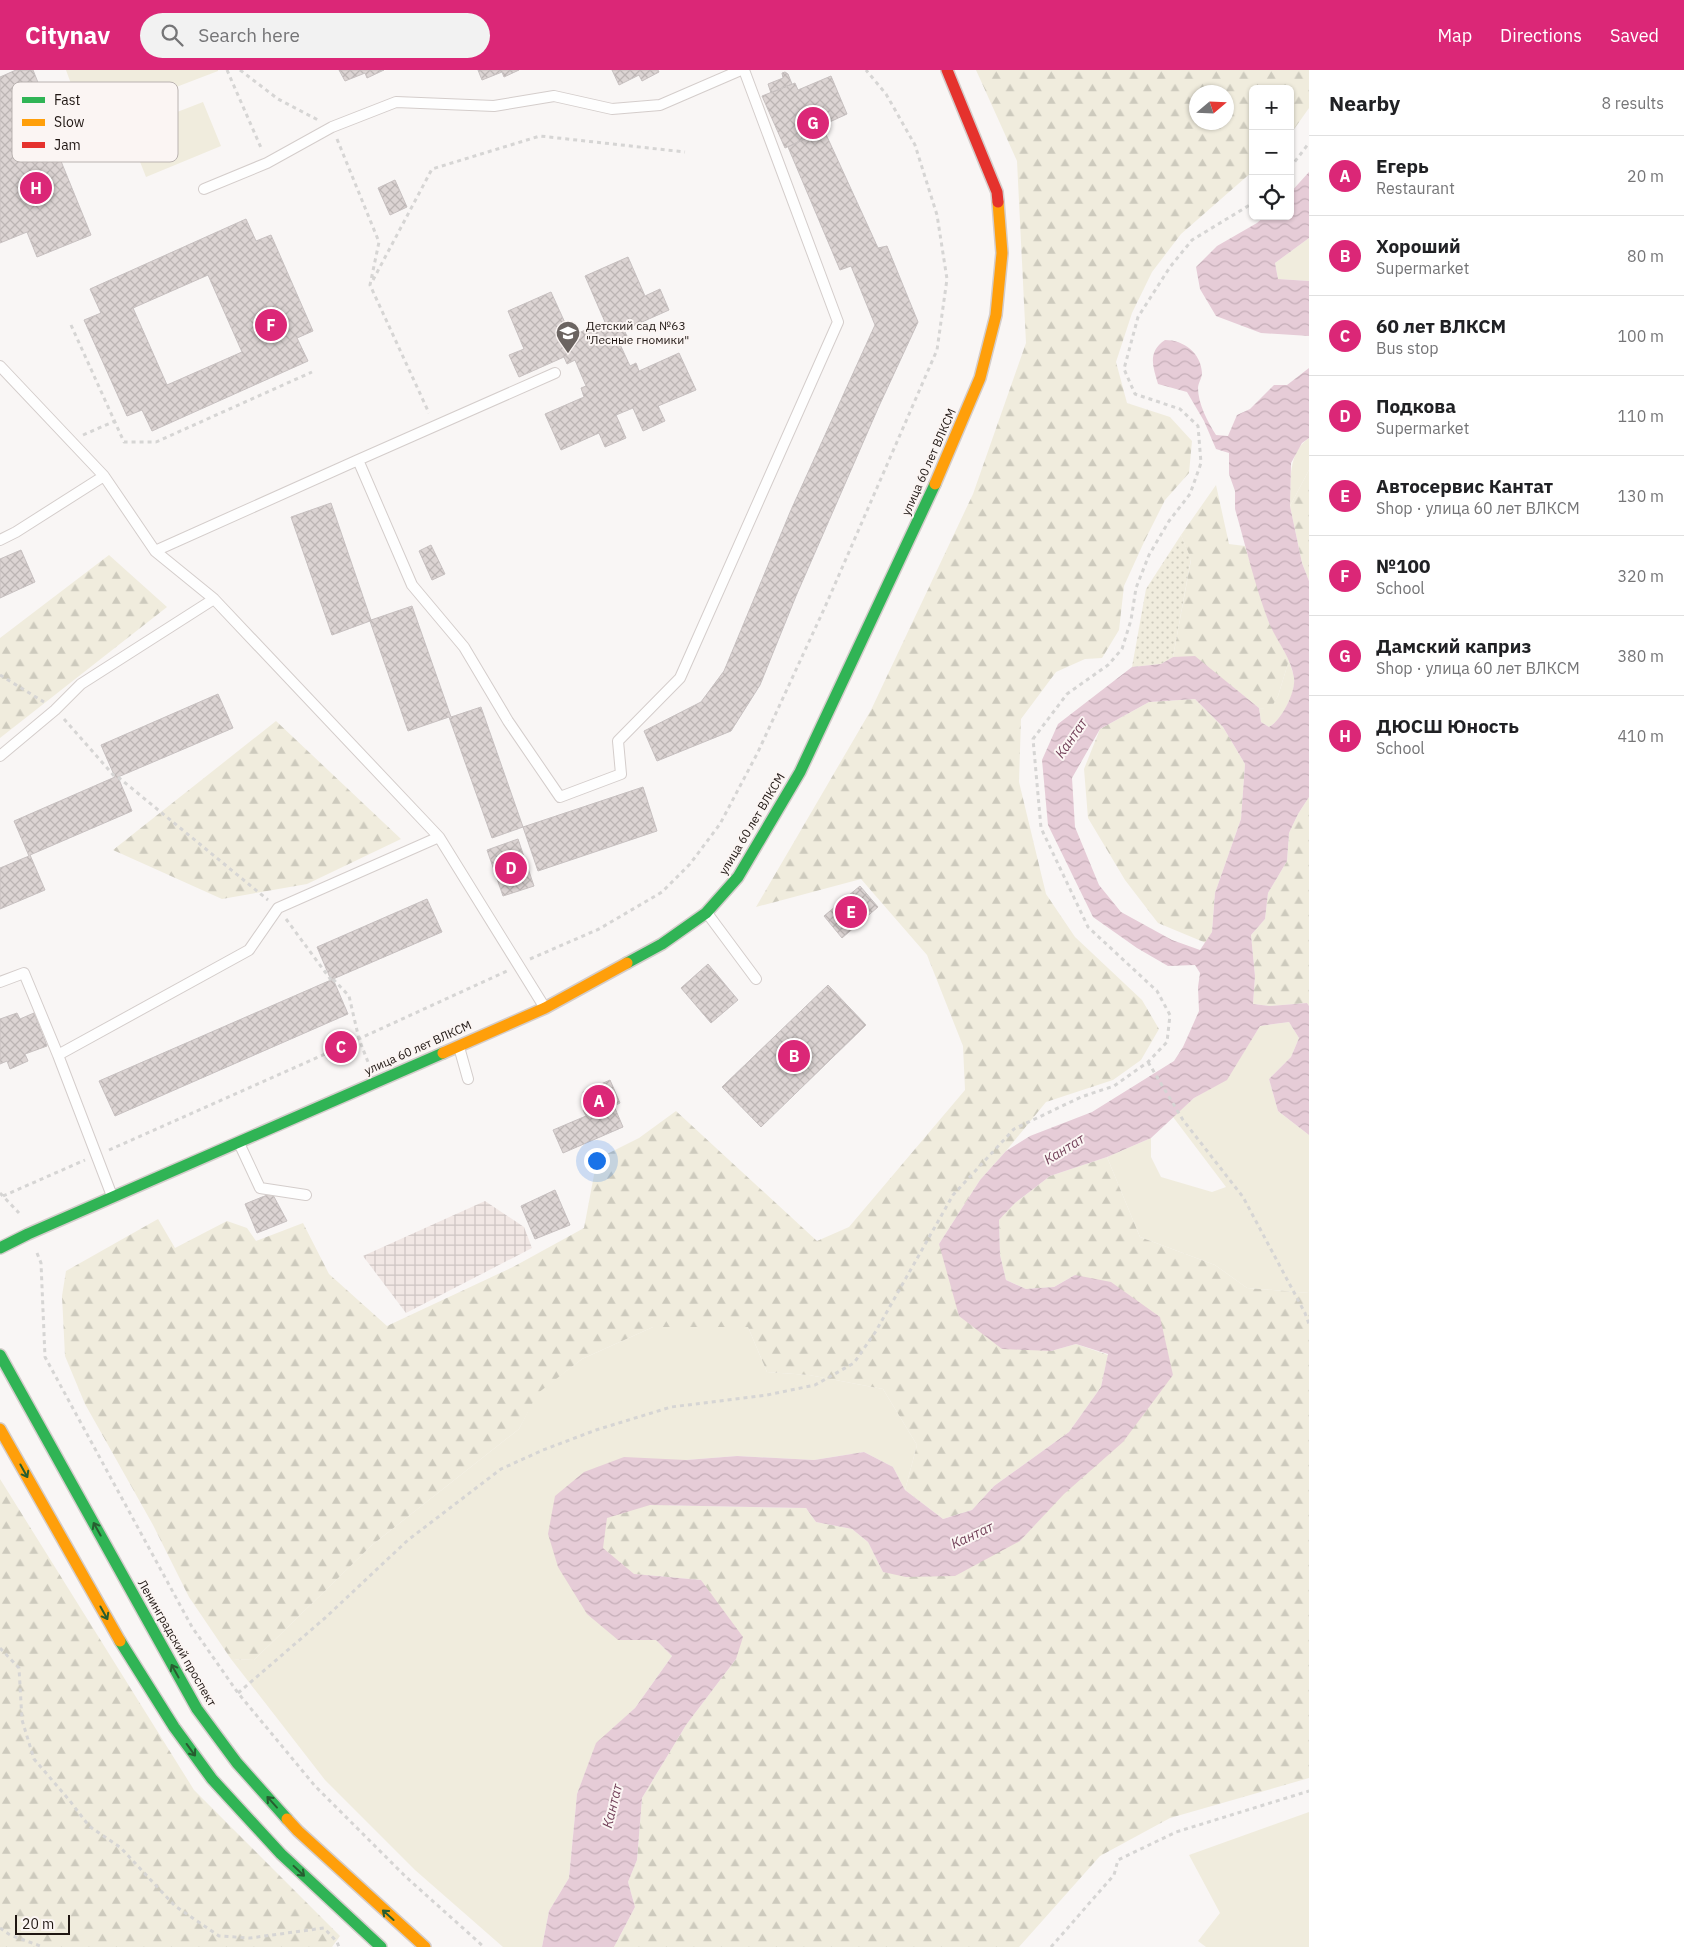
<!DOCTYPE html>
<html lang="en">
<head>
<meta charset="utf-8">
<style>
	:root { --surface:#fff; --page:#f2f2f2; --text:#202124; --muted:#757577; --line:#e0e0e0; --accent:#db2777 }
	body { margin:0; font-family:"IBM Plex Sans",sans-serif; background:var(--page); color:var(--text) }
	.controls { position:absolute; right:15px; top:15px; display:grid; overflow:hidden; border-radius:8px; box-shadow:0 1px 4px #0004 }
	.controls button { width:45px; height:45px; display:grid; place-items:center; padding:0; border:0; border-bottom:1px solid var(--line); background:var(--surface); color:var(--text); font:25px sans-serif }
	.compass { position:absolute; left:1189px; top:15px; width:45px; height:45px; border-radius:50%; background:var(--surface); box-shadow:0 1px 4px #0004; rotate:71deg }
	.scale { position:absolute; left:15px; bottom:12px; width:55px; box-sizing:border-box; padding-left:5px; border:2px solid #1f1612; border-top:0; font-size:14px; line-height:18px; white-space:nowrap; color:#1f1612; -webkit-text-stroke:4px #fbf5f3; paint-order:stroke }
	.you { position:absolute; left:596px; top:1090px; width:18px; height:18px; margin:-12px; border:4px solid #fff; border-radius:50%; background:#1a73e8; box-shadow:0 0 0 8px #1a73e833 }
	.badge { display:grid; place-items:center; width:32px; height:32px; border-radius:50%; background:var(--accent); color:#fff; font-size:16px; font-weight:700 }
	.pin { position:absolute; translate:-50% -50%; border:2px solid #fff; box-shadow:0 1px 5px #0006 }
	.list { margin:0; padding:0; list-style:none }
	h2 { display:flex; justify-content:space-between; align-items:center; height:65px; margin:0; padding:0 20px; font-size:21px }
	h2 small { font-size:16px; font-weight:400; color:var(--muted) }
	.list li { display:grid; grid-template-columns:32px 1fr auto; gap:15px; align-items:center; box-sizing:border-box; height:80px; padding:0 20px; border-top:1px solid var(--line) }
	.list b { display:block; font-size:19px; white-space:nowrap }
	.list p { margin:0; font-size:16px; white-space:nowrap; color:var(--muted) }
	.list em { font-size:16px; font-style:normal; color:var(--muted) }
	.icon { flex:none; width:28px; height:28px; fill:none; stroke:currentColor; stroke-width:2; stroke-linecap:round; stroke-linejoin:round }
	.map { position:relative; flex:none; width:1309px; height:1877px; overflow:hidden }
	header { display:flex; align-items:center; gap:30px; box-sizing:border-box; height:70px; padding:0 25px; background:var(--accent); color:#fff }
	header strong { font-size:24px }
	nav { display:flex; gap:28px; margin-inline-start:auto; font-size:18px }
	.search { width:350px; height:45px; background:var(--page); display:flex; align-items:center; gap:12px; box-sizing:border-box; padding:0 18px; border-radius:28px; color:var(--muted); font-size:19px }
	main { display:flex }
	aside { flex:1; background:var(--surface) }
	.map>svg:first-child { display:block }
	.industrial { fill:url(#industrial-grid) }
	.green { fill:#f0ecdd }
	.forest { fill:url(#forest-firs); fill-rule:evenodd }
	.park { fill:url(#park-dots) }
	.water { fill:url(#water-waves); fill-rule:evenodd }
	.building { fill:url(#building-cross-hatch); stroke:#c7c0c0; fill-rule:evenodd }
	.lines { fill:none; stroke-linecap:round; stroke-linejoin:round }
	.lane-casing { stroke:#d4cdcb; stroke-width:12 }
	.fast-casing { stroke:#d4cdcb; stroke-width:14 }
	.slow-casing { stroke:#d4cdcb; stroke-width:14 }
	.jam-casing { stroke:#d4cdcb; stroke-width:14 }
	.path { stroke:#d6d5d4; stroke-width:3; stroke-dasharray:4 4; stroke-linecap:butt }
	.lane { stroke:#fefefe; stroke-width:10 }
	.fast { stroke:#30b455; stroke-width:11 }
	.slow { stroke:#ff9f0a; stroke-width:11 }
	.jam { stroke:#e5322d; stroke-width:11 }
	.oneway { stroke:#275d30 }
	.labels { text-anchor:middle; stroke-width:4; stroke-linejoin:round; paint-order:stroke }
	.poi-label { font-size:12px; fill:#1f1612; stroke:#fbf5f3; text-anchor:start }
	.street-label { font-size:12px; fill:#1f1612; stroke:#fbf5f3 }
	.water-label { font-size:14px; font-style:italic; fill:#73425a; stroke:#fbf5f3 }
	.key { fill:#fbf5f3; stroke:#b9b2b0; stroke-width:1 }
	.key-label { font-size:14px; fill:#1f1612 }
</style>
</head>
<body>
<header>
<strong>Citynav</strong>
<div class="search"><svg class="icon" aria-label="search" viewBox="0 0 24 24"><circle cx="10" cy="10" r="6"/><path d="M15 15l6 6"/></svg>Search here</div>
<nav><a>Map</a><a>Directions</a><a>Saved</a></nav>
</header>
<main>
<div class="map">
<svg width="1309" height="1877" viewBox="0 0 1309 1877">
	<defs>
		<pattern id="industrial-grid" width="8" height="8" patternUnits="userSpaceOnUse" patternTransform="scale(1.25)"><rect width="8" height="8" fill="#f1e7e4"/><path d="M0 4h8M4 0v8" fill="none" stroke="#cec5c3"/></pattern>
		<pattern id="forest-firs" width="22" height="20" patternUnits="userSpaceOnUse" patternTransform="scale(1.25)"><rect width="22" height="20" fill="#f0ecdd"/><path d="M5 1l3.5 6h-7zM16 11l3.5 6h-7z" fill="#cdcabd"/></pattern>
		<pattern id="park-dots" width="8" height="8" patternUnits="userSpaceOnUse" patternTransform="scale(1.25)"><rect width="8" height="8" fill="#f0ecdd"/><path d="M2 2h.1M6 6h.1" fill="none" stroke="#cdcabd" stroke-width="1.8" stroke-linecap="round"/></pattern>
		<pattern id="water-waves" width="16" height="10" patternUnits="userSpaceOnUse" patternTransform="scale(1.25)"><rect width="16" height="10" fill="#e6ccd7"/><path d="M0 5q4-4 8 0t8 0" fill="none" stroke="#c5aeb8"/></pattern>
		<pattern id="building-cross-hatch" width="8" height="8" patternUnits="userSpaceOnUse" patternTransform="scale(1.25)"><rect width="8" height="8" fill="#dcd4d3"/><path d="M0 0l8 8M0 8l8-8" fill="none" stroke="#bcb5b4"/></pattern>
	</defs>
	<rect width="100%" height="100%" fill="#f9f6f5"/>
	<path class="industrial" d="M485,1131L524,1157L532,1178L406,1243L363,1186Z"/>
	<path class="green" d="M66,0H218V1L85,52Z
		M203,32L221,76L146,107L128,61Z
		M1309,168V211L1278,209L1275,193Z
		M1309,368V400L1290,436C1291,412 1287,383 1309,368Z
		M1289,590C1290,596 1294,603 1294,609C1296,623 1281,651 1269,657L1261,652L1259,638L1270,639L1278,626Z
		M1289,952L1299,968L1291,987L1269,1009L1278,1041L1309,1065V1223L1247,1218L1215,1195L1140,1167L1107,1087L1151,1068V1087L1161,1107L1212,1122L1226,1117L1173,1047L1194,1028L1227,1009L1260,956Z
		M653,1257H748L767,1302L809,1305L883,1319L917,1375L905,1420L893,1397L864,1382L814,1390L737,1386L686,1390L618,1570H656L672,1586L635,1638L596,1674L577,1724L569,1808L549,1841L542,1877H503L415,1800L325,1710L231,1589L254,1590L372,1475L519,1359L537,1323L582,1289Z
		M1309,1742V1877H1206L1198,1871L1220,1843L1189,1785Z"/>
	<path class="forest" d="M976,0H1309V38L1290,65V19H1253V101L1181,164L1152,202L1132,243L1116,292L1127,333L1170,347L1192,371L1189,403L1165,430L1144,472L1124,516L1119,560L1102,588L1085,589L1056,602L1021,649L1019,712L1046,824L1075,867L1142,930L1159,959L1141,990L1113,1010L1046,1032L1006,1081L980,1110L939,1174L1051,1281L1076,1274L1108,1285L1101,1317L1069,1362L994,1416L972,1440L943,1449L905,1420L917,1375L883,1319L809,1305L767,1302L748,1257H653L582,1289L538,1323L519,1359L372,1475L254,1590L231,1589L189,1527L153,1455L85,1334L65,1286L62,1226L66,1201L158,1149L175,1178L227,1151L247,1158L256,1171L303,1153L329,1204L387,1256L513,1197L584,1158L597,1089L639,1068L676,1041L817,1171L849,1157L965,1020L963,976L927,885L861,809L756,837L871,640L973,424L1026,273L1017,91ZM1196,22H1226V52H1196Z
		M1309,400V511L1302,493L1290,436Z
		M1216,415L1229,474L1245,476L1269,553L1289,590L1278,626L1270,640L1259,638L1195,587H1173L1191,490L1181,465Z
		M109,485L167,537L0,668V568Z
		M1195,629L1223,657L1245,694L1241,749L1215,823L1212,862L1206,873L1158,853L1125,810L1088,748L1084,699L1100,659L1149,632Z
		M276,651L401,769L307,814L222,829L113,780Z
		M1309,727V936L1307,933L1270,936L1253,934L1255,906L1251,865L1265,849L1268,823L1287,791L1289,763L1298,744Z
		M1107,1087L1140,1167L1215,1195L1247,1218L1309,1223V1708L1170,1748L1100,1786L1019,1877H614L635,1837L628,1812L637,1790L642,1728L686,1655L736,1589L701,1510L634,1504L603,1478L607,1448L650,1435L806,1438L816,1452L852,1459L868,1472L883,1502L1020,1471L1173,1305L1075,1205L1054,1217L1026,1219L1006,1210L1000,1185L999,1150L1015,1133L1050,1106Z
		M0,1409L194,1720L340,1866L332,1877H0Z"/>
	<path class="park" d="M1181,465L1191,489L1173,587L1161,594L1132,597L1146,519Z"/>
	<path class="water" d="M1309,102V168L1275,193L1278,209L1309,211V266L1261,263L1216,246L1200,219L1196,197L1217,176L1257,153L1265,146H1290V123Z
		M1165,270C1184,270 1201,283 1202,303C1202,308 1198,313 1198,318C1198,334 1208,352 1216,365L1228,366L1237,345L1250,339L1274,315H1287L1309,298V368L1302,373L1291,393L1290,436L1302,493L1309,511V727L1298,744L1289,763L1287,791L1268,823L1265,849L1251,865L1255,906L1253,934L1270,936L1307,933L1309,936V1065L1278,1041L1269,1009L1291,987L1299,968L1289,952L1260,956L1227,1010L1194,1028L1151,1068L1107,1087L1050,1106L1015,1133L999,1150L1000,1185L1006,1210L1026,1219L1054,1217L1075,1205L1111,1212L1160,1247L1173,1305L1123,1372L1064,1424L1020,1471L955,1506L906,1507L883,1502L868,1472L852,1459L816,1452L806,1438L650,1435L607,1448L603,1478L634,1504L701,1510L743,1567L736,1589L686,1655L642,1728L637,1790L628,1812L635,1837L614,1877H542L549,1841L569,1808L577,1724L596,1673L635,1638L672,1586L656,1570H618L587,1544L558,1497L548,1464L555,1426L584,1402L624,1387L686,1390L737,1386L814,1390L864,1382L893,1397L905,1420L943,1449L972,1440L994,1416L1069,1362L1101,1317L1108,1284L1076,1274L1051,1281L1002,1279L959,1246L939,1174L980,1110L1006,1081L1030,1066L1092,1042L1174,991L1183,977L1199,941L1198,917L1200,903L1195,895L1168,896L1137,878L1093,847L1048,755L1042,690L1058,654L1132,597L1161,594L1173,587L1195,586L1259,638L1261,652L1269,657C1281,651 1296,622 1294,608C1291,587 1277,572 1269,553C1255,516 1246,477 1235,439V421L1229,404V383L1216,379L1204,351L1187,322L1158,314C1153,297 1147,282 1165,270ZM1195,629L1223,657L1245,694L1241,749L1215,823L1212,862L1200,880L1172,870L1121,842L1099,815L1075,757L1072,708L1100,659L1149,632Z"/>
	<path class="building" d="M16,0H33L51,45L40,50L51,75L54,74L91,165L37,187L27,162L0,173V7Z
		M339,0H384L367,8L365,3L345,11Z
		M478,0H519L504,7L502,2L482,10Z
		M612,0H658L659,2L642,11L639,5L619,15Z
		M785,2L788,4L792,14L771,23L768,14L783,8L782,3Z
		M831,6L847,44L823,55L824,60L785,78L762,26L795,13L798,20Z
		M824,60L878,178L887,176L918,252L879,336L796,526L760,615L731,661L657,691L644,661L701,632L724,601L791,440L875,255L851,196L840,200L788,77Z
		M395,110L407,137L390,145L378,118Z
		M246,149L256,171L271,165L313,261L297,268L308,291L152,361L142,340L127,346L84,250L101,243L90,219ZM208,205L242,282L167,315L133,238Z
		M628,187L645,226L660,219L669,240L624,260L627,266L618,270L630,296L636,293L639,301L679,283L696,320L658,336L665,351L643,361L633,338L616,345L626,368L605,377L599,363L561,380L545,344L584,327L581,318L586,316L575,290L567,294L564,287L519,307L509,285L524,279L508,241L551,222L571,266L605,252L585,206Z
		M331,433L371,550L412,536L451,647L481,637L523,757L492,768L449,647L408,661L370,551L332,565L291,447Z
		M431,475L445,504L432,510L419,481Z
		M21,480L35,512L0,528V489Z
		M218,624L233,658L118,707L132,741L30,785L45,820L0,839V798L29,786L14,751L115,707L101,675Z
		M643,717L657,761L538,801L523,757Z
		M518,769L534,816L503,826L487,780Z
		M860,816L878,837L842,868L824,846Z
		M427,829L442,862L333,909L348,944L115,1046L99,1011L331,910L317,877Z
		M708,894L738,930L711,953L681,918Z
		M828,915L866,955L761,1057L722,1017Z
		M17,943L20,949L34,943L47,976L25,984L28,991L10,999L7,991L0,994V949Z
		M610,1010L620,1033L614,1036L623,1057L563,1083L553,1060L586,1046L583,1040L589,1037L583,1022Z
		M555,1120L570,1155L535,1169L521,1136Z
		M272,1123L287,1151L257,1163L245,1134Z"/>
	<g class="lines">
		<defs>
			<path id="lane" d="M204,119L267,93L332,57L396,32L494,36L554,26L612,39L660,35L741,0
				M0,296L104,406
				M358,390L555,303
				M0,470L16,462L104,406L155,481L214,529L439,767L545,938
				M155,481L358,390L412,515L464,577L508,651L560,727L621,704L618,671L680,608L838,252L744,0
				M0,686L55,640L81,614L214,529
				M707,843L756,909
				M0,912L24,903L58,985L112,1126
				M459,977L468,1009
				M58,985L249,880L278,838L439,767
				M239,1073L260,1118L306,1125"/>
			<path id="fast" d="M627,893L662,874L706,843L738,807L800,702L935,414
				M0,1178L28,1164L443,983
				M0,1285L197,1639L237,1693L287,1749
				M120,1571L174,1657L212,1709L281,1784L381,1877"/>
			<path id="slow" d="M935,414L980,308L996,245L1002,183L998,132
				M443,983L545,938L627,893
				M0,1359L120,1571
				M287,1749L298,1761L425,1877"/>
			<path id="jam" d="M947,0L997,122L998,132"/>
		</defs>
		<use href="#lane" class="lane-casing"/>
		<use href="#fast" class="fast-casing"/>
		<use href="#slow" class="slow-casing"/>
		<use href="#jam" class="jam-casing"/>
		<path class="path" d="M227,0L262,80
			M240,0L278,29L318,50
			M337,69L379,172L370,215L429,343
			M1290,98L1309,73
			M373,210L432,99L540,66L685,82
			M71,255L124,372H156L312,302
			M83,365L115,351
			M0,605L44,632
			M64,649L115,707
			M118,707L268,830
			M286,849L331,910
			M530,889L599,859L662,822L690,794L720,754L758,682L825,537L937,280L947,209L937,145L915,75L886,24L866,0
			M333,909L349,926L359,969L368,992
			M1148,992L1183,1050L1243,1127L1305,1243L1309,1254
			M109,1080L341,977L507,901
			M0,1123L19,1143
			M3,1126L85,1090
			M37,1183L41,1193L45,1287L192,1557L238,1623L315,1716L406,1807L484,1877
			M0,1578L19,1598L22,1650L34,1689L70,1731L89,1756L121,1778L175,1836L219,1866L250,1868L324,1858L337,1872L339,1877
			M238,1623L325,1548L408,1470L501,1399L543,1380L596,1360L671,1337L767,1325L815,1315L854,1293L876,1261L953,1125L1014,1059L1081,1027L1114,1016L1148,992L1167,972L1170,945L1157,921L1088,857L1041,758L1033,669L1067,624L1108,595L1122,579L1131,550L1136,518L1149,485L1169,451L1190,424L1201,393L1198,356L1180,339L1135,324L1124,299L1138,247L1170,197L1192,170L1253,133
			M0,1858L10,1865L43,1877
			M1051,1877L1114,1805L1118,1790L1176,1762L1309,1721"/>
		<use href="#lane" class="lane"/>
		<use href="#fast" class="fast"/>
		<use href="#slow" class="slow"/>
		<use href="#jam" class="jam"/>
	</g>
	<defs><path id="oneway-shaft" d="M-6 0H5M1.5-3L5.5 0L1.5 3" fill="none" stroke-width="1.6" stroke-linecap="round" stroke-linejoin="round" transform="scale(1.25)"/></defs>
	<g class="oneway">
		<use href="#oneway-shaft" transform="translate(24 1401) rotate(61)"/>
		<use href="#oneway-shaft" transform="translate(97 1459) rotate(-119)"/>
		<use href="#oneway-shaft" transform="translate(104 1543) rotate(61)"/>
		<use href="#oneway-shaft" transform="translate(175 1601) rotate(-119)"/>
		<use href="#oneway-shaft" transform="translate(191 1680) rotate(54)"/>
		<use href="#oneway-shaft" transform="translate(272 1732) rotate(-132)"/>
		<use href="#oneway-shaft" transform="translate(299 1801) rotate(43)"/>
		<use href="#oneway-shaft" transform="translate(388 1845) rotate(-138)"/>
	</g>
	<defs>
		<symbol id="school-pin" viewBox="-11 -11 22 30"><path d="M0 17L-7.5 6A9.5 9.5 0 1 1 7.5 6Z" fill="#6b6461" stroke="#fbf5f3"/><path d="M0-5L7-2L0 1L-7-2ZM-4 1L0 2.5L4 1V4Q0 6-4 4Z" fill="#fff"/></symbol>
	</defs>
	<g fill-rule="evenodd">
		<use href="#school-pin" x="554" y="249" width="28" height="38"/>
	</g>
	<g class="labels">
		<g class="poi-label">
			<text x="586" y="260">Детский сад №63<tspan x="586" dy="14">"Лесные гномики"</tspan></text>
		</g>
		<g class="street-label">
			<text transform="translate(929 392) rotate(-66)" y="4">улица 60 лет ВЛКСМ</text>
			<text transform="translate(752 754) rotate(-59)" y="4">улица 60 лет ВЛКСМ</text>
			<text transform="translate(418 978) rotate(-24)" y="4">улица 60 лет ВЛКСМ</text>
			<text transform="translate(177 1573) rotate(60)" y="4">Ленинградский проспект</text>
		</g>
		<g class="water-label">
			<text transform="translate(1071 668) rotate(-55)" y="5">Кантат</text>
			<text transform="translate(1064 1079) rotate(-32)" y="5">Кантат</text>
			<text transform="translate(972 1465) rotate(-25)" y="5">Кантат</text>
			<text transform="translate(612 1736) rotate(-76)" y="5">Кантат</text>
		</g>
	</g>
	<rect x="12" y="12" width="166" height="80" rx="8" class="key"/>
	<rect x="22" y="27" width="23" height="6" fill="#30b455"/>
	<rect x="22" y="49" width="23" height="7" fill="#ff9f0a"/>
	<rect x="22" y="72" width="23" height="6" fill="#e5322d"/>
	<g class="key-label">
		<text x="54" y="35">Fast</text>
		<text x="54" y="57">Slow</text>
		<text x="54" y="80">Jam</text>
	</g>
</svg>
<div class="controls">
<button>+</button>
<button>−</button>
<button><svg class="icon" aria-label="locate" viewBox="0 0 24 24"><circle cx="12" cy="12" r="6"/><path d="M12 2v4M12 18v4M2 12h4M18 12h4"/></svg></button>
</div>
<svg class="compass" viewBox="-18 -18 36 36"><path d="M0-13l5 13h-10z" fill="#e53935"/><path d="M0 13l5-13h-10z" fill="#757577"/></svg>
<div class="scale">20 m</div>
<div class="you"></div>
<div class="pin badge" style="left:599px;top:1031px">A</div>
<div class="pin badge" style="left:794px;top:986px">B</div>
<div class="pin badge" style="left:341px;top:977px">C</div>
<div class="pin badge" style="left:511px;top:798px">D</div>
<div class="pin badge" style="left:851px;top:842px">E</div>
<div class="pin badge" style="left:271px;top:255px">F</div>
<div class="pin badge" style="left:813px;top:53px">G</div>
<div class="pin badge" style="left:36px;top:118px">H</div>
</div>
<aside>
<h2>Nearby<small>8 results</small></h2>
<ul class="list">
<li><span class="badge">A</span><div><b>Егерь</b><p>Restaurant</p></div><em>20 m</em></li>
<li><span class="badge">B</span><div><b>Хороший</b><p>Supermarket</p></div><em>80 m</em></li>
<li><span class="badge">C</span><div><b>60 лет ВЛКСМ</b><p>Bus stop</p></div><em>100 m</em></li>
<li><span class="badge">D</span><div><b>Подкова</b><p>Supermarket</p></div><em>110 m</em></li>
<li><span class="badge">E</span><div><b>Автосервис Кантат</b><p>Shop · улица 60 лет ВЛКСМ</p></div><em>130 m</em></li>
<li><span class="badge">F</span><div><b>№100</b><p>School</p></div><em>320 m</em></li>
<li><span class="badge">G</span><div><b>Дамский каприз</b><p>Shop · улица 60 лет ВЛКСМ</p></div><em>380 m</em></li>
<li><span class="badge">H</span><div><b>ДЮСШ Юность</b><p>School</p></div><em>410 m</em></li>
</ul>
</aside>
</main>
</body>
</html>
